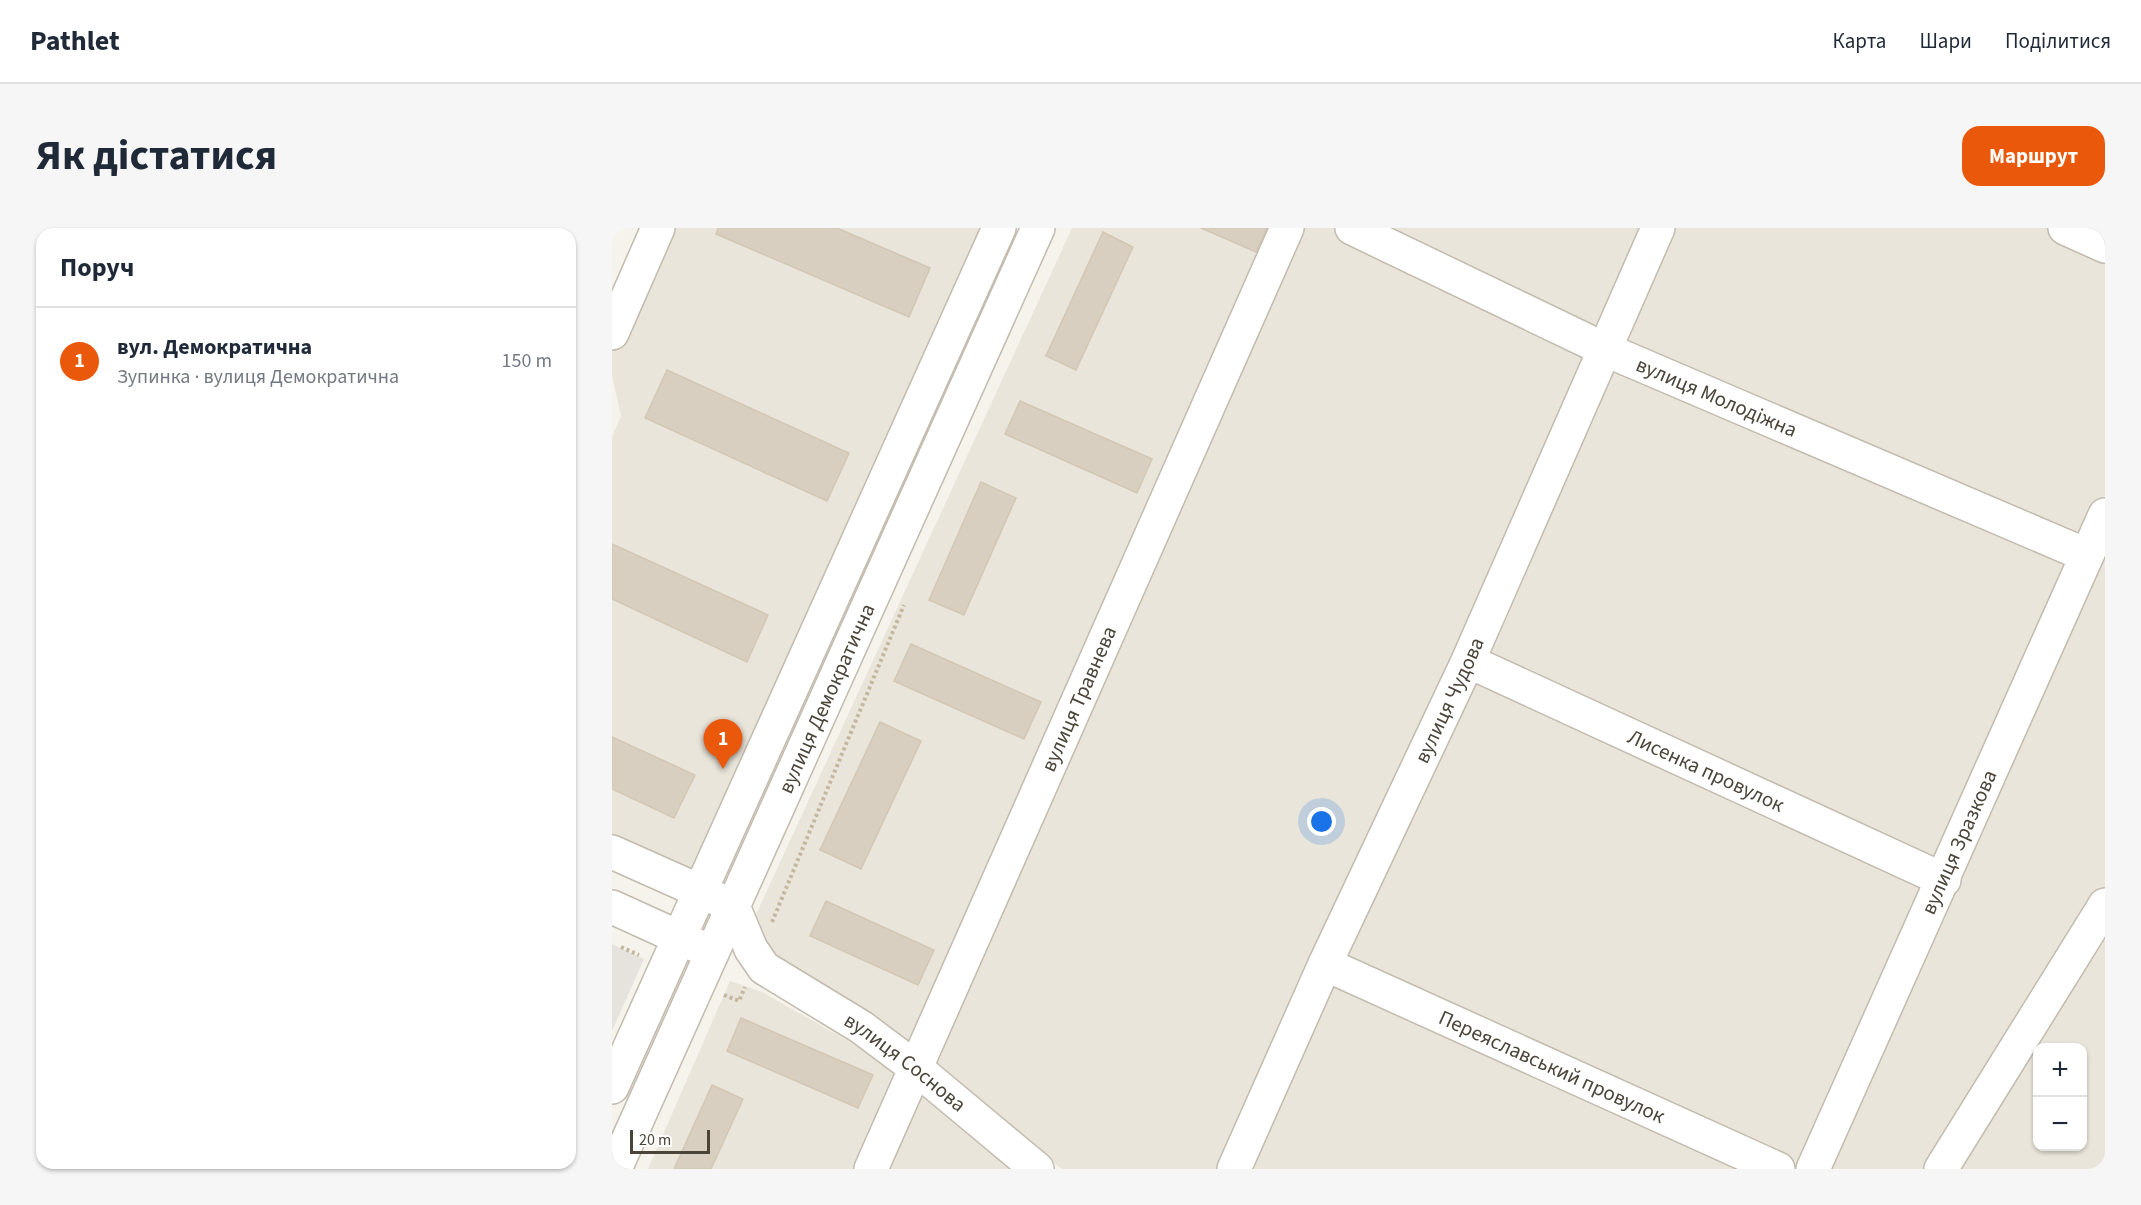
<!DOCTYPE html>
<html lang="uk">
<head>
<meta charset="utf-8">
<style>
	:root { --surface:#fff; --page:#f6f6f7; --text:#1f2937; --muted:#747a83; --line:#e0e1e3; --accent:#ea580c }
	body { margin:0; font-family:"Source Sans 3",sans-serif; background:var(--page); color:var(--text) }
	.controls { position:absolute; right:18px; bottom:18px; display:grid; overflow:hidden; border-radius:12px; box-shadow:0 2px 4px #0004 }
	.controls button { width:54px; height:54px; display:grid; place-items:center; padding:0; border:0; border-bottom:2px solid var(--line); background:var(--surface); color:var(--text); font:30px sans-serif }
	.scale { position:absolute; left:18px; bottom:15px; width:80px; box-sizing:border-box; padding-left:6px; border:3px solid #4b4439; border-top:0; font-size:16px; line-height:21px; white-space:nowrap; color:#4b4439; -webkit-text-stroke:4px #fff; paint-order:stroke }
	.you { position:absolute; left:710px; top:594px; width:21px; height:21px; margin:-15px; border:4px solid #fff; border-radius:50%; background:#1a73e8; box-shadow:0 0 0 9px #1a73e833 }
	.badge { display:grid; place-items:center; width:39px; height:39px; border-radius:50%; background:var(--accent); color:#fff; font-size:20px; font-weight:700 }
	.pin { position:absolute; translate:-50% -50px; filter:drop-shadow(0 2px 3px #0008) }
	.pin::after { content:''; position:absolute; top:32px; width:21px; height:18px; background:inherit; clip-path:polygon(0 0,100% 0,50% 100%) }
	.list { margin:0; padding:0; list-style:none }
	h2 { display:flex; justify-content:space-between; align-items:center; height:78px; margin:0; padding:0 24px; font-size:26px }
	h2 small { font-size:20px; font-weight:400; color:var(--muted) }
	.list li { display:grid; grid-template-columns:39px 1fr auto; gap:18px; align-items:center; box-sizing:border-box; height:108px; padding:0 24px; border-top:2px solid var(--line) }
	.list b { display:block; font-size:22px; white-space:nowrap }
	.list p { margin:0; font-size:20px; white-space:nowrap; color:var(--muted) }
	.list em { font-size:20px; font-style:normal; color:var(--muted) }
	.map { position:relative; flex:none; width:1493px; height:941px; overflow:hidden; border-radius:18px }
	header { display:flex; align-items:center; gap:36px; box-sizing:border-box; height:84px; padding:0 30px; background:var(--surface); border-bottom:2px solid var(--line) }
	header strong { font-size:28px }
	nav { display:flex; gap:33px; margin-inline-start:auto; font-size:21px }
	.intro { display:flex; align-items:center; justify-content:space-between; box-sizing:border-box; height:144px; padding:0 36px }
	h1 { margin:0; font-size:42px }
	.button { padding:15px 27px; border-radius:18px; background:var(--accent); color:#fff; font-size:21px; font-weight:700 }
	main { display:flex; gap:36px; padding:0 36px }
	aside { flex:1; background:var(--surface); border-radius:18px; box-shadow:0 2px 4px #0004 }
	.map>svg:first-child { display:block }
	.residential { fill:#eae5da; fill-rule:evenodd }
	.industrial { fill:#e6e2dd }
	.building { fill:#d8cfc1; stroke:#d3c7b4; stroke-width:1.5 }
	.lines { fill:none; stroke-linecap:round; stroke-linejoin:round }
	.minor-casing { stroke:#c2bbae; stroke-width:36 }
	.path { stroke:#c4b79f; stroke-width:4; stroke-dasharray:3 3; stroke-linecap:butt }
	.minor { stroke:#fff; stroke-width:33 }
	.labels { text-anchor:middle; stroke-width:5; stroke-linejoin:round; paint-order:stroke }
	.street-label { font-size:21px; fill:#4b4439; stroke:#fff }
</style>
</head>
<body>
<header>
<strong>Pathlet</strong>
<nav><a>Карта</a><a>Шари</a><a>Поділитися</a></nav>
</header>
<div class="intro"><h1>Як дістатися</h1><a class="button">Маршрут</a></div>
<main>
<aside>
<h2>Поруч<small></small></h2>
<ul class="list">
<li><span class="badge">1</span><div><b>вул. Демократична</b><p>Зупинка · вулиця Демократична</p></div><em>150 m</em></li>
</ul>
</aside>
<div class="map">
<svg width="1493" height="941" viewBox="0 0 1493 941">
	<rect width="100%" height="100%" fill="#f6f3ec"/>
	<path class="residential" d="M55,0H376L81,649L0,611V209L9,188L0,147V125Z
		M460,0H1493V941H450L318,838L156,730L142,691ZM1426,820H1470V918H1426Z
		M118,753L150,764L289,843L413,941H36Z"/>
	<path class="industrial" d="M0,716L32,731L0,803Z"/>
	<path class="building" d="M106,0H225L318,40L297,89L104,6Z
		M589,0H655L644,24Z
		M491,4L521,19L464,142L434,128Z
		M55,142L237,225L215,273L33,190Z
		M408,173L540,231L525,265L393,206Z
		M369,254L404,270L352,387L317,372Z
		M0,316L156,387L135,434L0,371Z
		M299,416L429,474L412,511L282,453Z
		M268,494L309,513L249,641L208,622Z
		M0,509L83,547L62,590L0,561Z
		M214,673L322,722L306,757L198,708Z
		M129,790L261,847L246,880L115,823Z
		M100,857L131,871L99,941H62Z"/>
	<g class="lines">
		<defs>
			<g id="minor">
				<path id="s1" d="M740,0L992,121L1474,327"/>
				<path d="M1453,0L1493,18"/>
				<path d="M0,105L46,0"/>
				<path id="s2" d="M856,433L1332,652"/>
				<path id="s3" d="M0,624L121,678L139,721L152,740L249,799L305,841L425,941"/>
				<path d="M0,679L88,719"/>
				<path id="s4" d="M713,736L1166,941"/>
				<path d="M0,859L387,0"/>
				<path id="s5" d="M3,941L426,0"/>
				<path id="s6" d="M259,941L675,0"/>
				<path id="s7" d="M622,941L713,736L856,433L1046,0"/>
				<path id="s8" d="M1201,941L1493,287"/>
				<path d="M1329,941L1493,677"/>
			</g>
		</defs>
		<use href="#minor" class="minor-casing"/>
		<path class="path" d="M160,694L292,377
			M9,719L27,727
			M112,767L127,773L133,759"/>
		<use href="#minor" class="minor"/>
	</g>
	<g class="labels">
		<g class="street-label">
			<text dy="7" stroke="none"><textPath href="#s1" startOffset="402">вулиця Молодіжна</textPath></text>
			<text dy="7" stroke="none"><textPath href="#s5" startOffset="516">вулиця Демократична</textPath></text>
			<text dy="7" stroke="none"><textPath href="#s6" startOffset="514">вулиця Травнева</textPath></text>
			<text dy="7" stroke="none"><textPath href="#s7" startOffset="516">вулиця Чудова</textPath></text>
			<text dy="7" stroke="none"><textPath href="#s2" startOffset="262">Лисенка провулок</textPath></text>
			<text dy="7" stroke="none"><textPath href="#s8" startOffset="358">вулиця Зразкова</textPath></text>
			<text dy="7" stroke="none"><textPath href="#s3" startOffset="372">вулиця Соснова</textPath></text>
			<text dy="7" stroke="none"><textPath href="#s4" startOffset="249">Переяславський провулок</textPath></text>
		</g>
	</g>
</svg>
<div class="controls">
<button>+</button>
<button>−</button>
</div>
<div class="scale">20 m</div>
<div class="you"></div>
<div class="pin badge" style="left:111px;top:541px">1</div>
</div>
</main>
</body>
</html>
